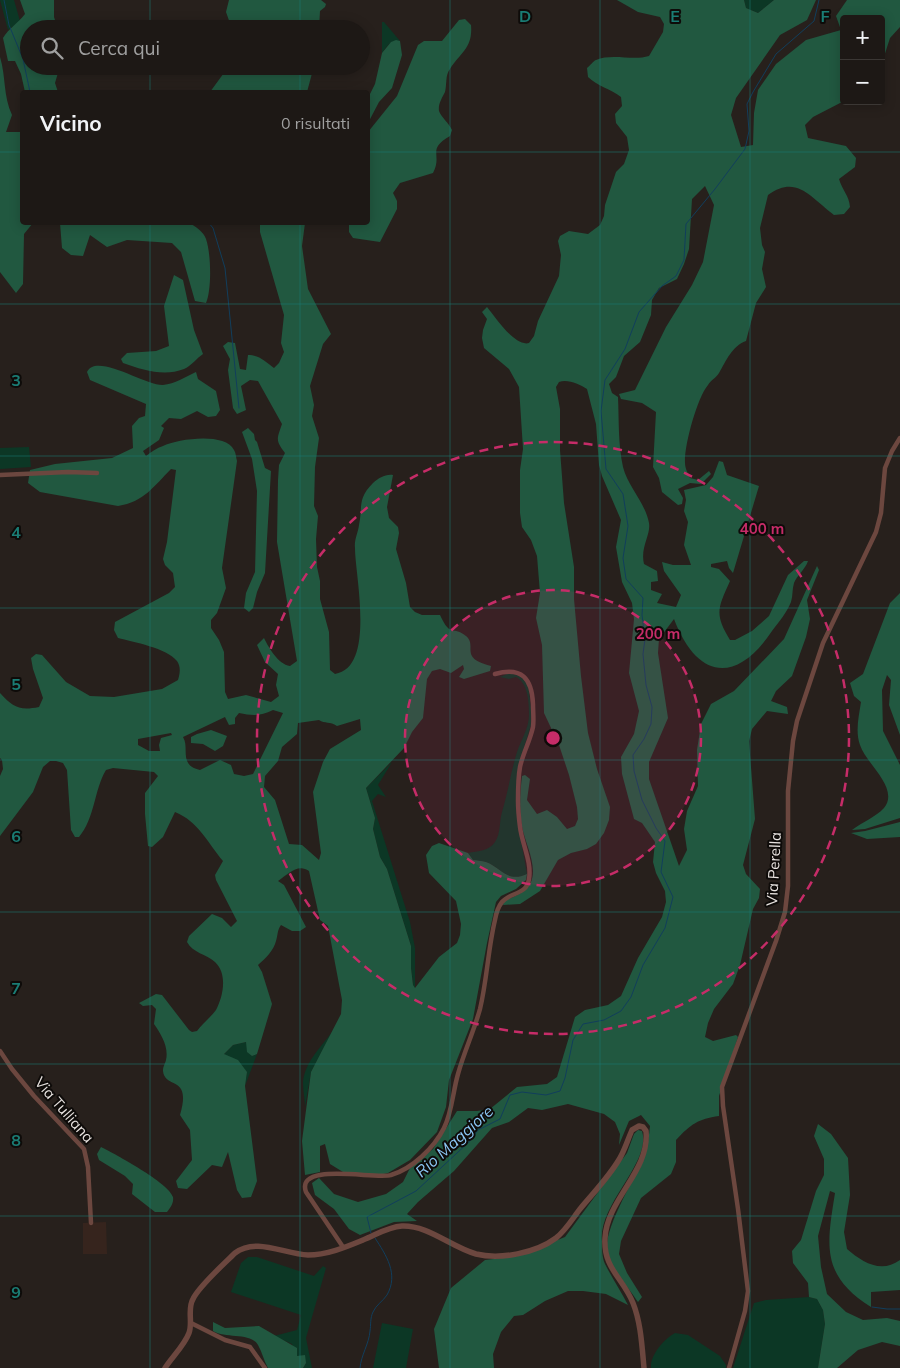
<!DOCTYPE html>
<html lang="it">
<head>
<meta charset="utf-8">
<style>
	:root { --surface:#1d1815; --page:#25211e; --text:#f1f3f6; --muted:#a0a0a0; --line:#3b3734 }
	body { margin:0; font-family:Mulish,sans-serif; background:var(--page); color:var(--text) }
	.controls { position:absolute; right:15px; top:15px; display:grid; overflow:hidden; border-radius:5px; box-shadow:0 2px 12px #0003 }
	.controls button { width:45px; height:45px; display:grid; place-items:center; padding:0; border:0; border-bottom:1px solid var(--line); background:var(--surface); color:var(--text); font:25px sans-serif }
	.list { margin:0; padding:0; list-style:none }
	h2 { display:flex; justify-content:space-between; align-items:center; height:65px; margin:0; padding:0 20px; font-size:21px }
	h2 small { font-size:16px; font-weight:400; color:var(--muted) }
	.icon { flex:none; width:28px; height:28px; fill:none; stroke:currentColor; stroke-width:2; stroke-linecap:round; stroke-linejoin:round }
	.map { position:relative; flex:none; width:900px; height:1368px; overflow:hidden }
	.search { position:absolute; background:var(--surface); box-shadow:0 2px 12px #0003; left:20px; top:20px; width:350px; height:55px; display:flex; align-items:center; gap:12px; box-sizing:border-box; padding:0 18px; border-radius:28px; color:var(--muted); font-size:19px }
	.panel { position:absolute; background:var(--surface); box-shadow:0 2px 12px #0003; left:20px; top:90px; width:350px; height:135px; border-radius:5px }
	.map>svg:first-child { display:block }
	.education { fill:#36241d }
	.green { fill:#0c3725 }
	.forest { fill:#215840; fill-rule:evenodd }
	.lines { fill:none; stroke-linecap:round; stroke-linejoin:round }
	.stream { stroke:#113e5c; stroke-width:1 }
	.minor { stroke:#6c473f; stroke-width:4.5 }
	.tertiary { stroke:#6c473f; stroke-width:5.5 }
	.grid { fill:none; stroke:#1a7c74; stroke-width:1; stroke-opacity:0.55 }
	.ring { fill:none; stroke:#c62c68; stroke-width:2.5; stroke-dasharray:9 6 }
	.labels { text-anchor:middle; stroke-width:4; stroke-linejoin:round; paint-order:stroke }
	.street-label { font-size:15px; fill:#e9e4e1; stroke:#0e0b09 }
	.water-label { font-size:16px; font-style:italic; fill:#8cc7f5; stroke:#0e0b09 }
	.grid-label { font-size:16px; text-anchor:middle; font-weight:bold; fill:#1a7c74; stroke:#0e0b09; stroke-width:4; stroke-linejoin:round; paint-order:stroke }
	.centre { fill:#c62c68; stroke:#0e0b09; stroke-width:2.5 }
	.ring-label { font-size:15px; text-anchor:middle; font-weight:bold; fill:#c62c68; stroke:#0e0b09; stroke-width:4; stroke-linejoin:round; paint-order:stroke }
</style>
</head>
<body>
<div class="map">
<svg width="900" height="1368" viewBox="0 0 900 1368">
	<rect width="100%" height="100%" fill="#27201c"/>
	<path class="education" d="M106,1222L107,1254H83V1223Z"/>
	<path class="green" d="M0,0H14L20,21L8,30Z
		M744,0H774L758,13L746,8Z
		M382,22H384L400,41C391,39 387,46 382,53Z
		M29,447L31,467L0,469V448Z
		M509,673L521,676L528,684L532,715L531,725L520,761L519,829L527,874C507,883 502,868 486,862C482,861 477,860 473,860L468,853C478,851 489,851 495,842C501,833 499,822 502,812C508,792 511,771 517,752C521,740 529,728 529,715C529,702 528,683 516,677L509,679L500,677Z
		M392,762L378,785L386,797L378,794L372,801L410,922L415,948V989L413,985L411,968V946L387,869L380,857L373,829L375,818L366,788Z
		M332,1032L311,1072L305,1107C305,1100 303,1091 303,1083C304,1063 321,1047 332,1032Z
		M246,1042L252,1056L257,1054L245,1086L247,1072L224,1054L233,1045Z
		M248,1257H257L314,1276L323,1266L326,1268L306,1338L312,1368H303L306,1363L296,1356L292,1344L274,1336L297,1330L301,1315L231,1292L241,1263Z
		M809,1297L817,1299L823,1310L825,1324L818,1368H733L754,1303L766,1300Z
		M382,1323L413,1329L406,1368H373Z
		M675,1333L688,1335L720,1356L726,1365V1368H651C650,1355 664,1339 675,1333Z"/>
	<path class="forest" d="M20,0H54V17L58,29H29V66H60L55,83L58,92H25L21,74L15,61H8L3,38C9,28 18,23 25,14Z
		M229,0H321L326,4L325,7L320,11L319,29H232L226,12Z
		M617,0H744L746,8L758,13L774,0H816L807,20L780,35L736,98L731,115L741,147L753,145L754,113L758,90L776,64L806,40L841,30L836,16L847,0H900V27L890,38L881,66V19H844V101L813,117L805,125L808,138L846,146L856,158L855,167L839,179C842,190 849,195 850,207L844,214L834,215C811,198 797,174 768,195L760,228L762,245L765,252L762,269L766,287L756,303L746,341C732,346 726,361 719,373C716,378 711,380 708,385C697,398 684,446 685,463C685,468 688,474 690,478L698,480L709,471L711,474L701,484L690,483L678,489L683,498L682,504L678,505L662,492L659,478L653,467L656,412L642,403L621,399L619,394L635,390L666,327L692,285L703,262L714,205L705,186L692,199L689,249L684,264L677,279L659,288L652,300L651,315L640,342L624,356L616,377L609,384L612,393L618,397C619,420 618,445 623,467C628,487 645,502 649,523C651,535 640,547 644,564L657,571L658,581L651,582V590L662,594L657,603L676,607L681,595L664,571L662,562L673,565H691L684,545L688,522L684,511L686,500L684,490L706,485L713,477L719,461L723,462L727,475L759,486L733,573L729,568L727,561L711,564V567L719,569L730,581C718,608 714,614 730,640H735L752,631L769,616L788,575L804,561H808C805,570 797,575 794,583C792,589 793,596 791,602C787,612 779,622 772,631C736,685 697,679 674,619L659,639L658,653L668,718L649,762V779L679,866L687,850L684,829L687,811L698,786L697,750L701,724L711,704L734,691L784,639L817,566L819,570L807,600L810,619L806,637L792,676L776,691L771,701L787,707L788,714L767,711L752,729L749,741L755,819L743,865L746,874L760,889L759,898L753,909L740,965L733,984L714,1009L708,1023L705,1037L713,1041L736,1035L738,1037L719,1096V1116C698,1119 691,1124 676,1140V1162L671,1174L641,1198L621,1241L619,1254L627,1273L642,1297L638,1302C630,1290 610,1266 607,1253C603,1227 636,1179 645,1153C648,1145 649,1135 650,1126L641,1115L629,1121L619,1145L620,1134L615,1122L604,1114L568,1104L542,1110L528,1108L509,1122L492,1128L454,1171L418,1202L407,1214L417,1221L394,1222L360,1235L349,1229L334,1209L315,1195L312,1183L319,1178L334,1194L358,1202L386,1194L403,1182L410,1168L433,1149L457,1111H477L490,1109L517,1087L547,1084L557,1077L575,1017L585,1010L608,1005L621,996L638,958L662,917L666,902L665,891L656,873L653,862L655,842L642,823L634,819L622,774L621,757L634,734L639,711L629,673L634,619L632,603L622,582L616,547L621,520L602,476L599,465L596,424L587,389C579,384 568,379 559,382L556,387L560,409V450L564,503L574,567V599L581,676L588,733L597,769L610,807L609,820L604,833L596,844L587,849L571,853L558,860L540,891L520,904L503,905L504,901C513,897 525,893 530,884C539,868 525,843 522,827C519,810 520,793 522,776L525,775L530,779L527,800L537,814L547,810L557,817L567,829L575,826L578,819L577,807L569,775L559,745L544,713L542,645L536,618L540,593L537,556L531,540L522,527L520,513V470L523,449L519,387L509,369L484,348L482,338L483,330L487,319L482,312L487,307C496,318 515,347 529,343L534,336L538,321L559,276L561,255L558,241L560,236L569,231L588,234L600,225L604,216L605,205L616,172L624,164L629,150L627,137L616,123L615,114L622,106L621,97C611,89 597,86 588,77L587,68C590,66 593,61 596,60C612,53 633,61 649,56L663,32L664,24L660,17L638,12Z
		M465,19L471,25C473,48 461,52 450,69C445,75 447,85 445,92C442,98 438,104 439,111C441,117 449,123 452,130L450,136C426,150 443,154 433,173L400,183L393,193L397,201V209L380,242L353,238L349,232V223L368,222V132L397,96L418,45L424,41H442L459,20Z
		M396,40L400,41L402,55L392,88L379,102L368,123V98L375,84L382,53L391,42Z
		M0,57C6,76 3,96 12,115L6,132H22V222L33,223L24,234L23,284L16,293L0,272Z
		M229,66H314L307,92H210Z
		M189,223C195,226 204,232 206,239C211,253 212,289 206,303L195,301L181,252L172,243L127,240L107,247L90,235L83,256L71,255L62,248L60,223Z
		M260,223H305L302,246L308,289L331,334L323,344L310,386L314,405L312,416L319,438L315,467L314,506L318,516L316,539L317,567L320,581V599L329,632L330,670L335,674C376,668 355,575 355,548C354,540 358,533 359,525C363,506 357,499 373,483C379,478 385,474 393,475L387,507L389,518L398,527L399,533L396,549L406,583L410,607L415,612L422,615H440C451,639 453,625 466,636C478,646 458,658 491,666L490,671L464,679L459,677L464,669L463,665L451,673L440,669L432,671L427,679L423,718L412,732L404,748L366,788L375,818L373,829L380,857L387,869L411,946V968L413,985L415,988L439,957L457,943L460,935L461,924L456,901L429,873L426,855L432,846L439,843L468,853L473,860C477,860 482,861 486,862C502,868 507,883 527,874L526,880L516,889L501,896L496,902L487,943L473,1019L449,1080L446,1107L437,1132L410,1160L388,1173L374,1176L343,1172L330,1164L325,1144L320,1146V1172L305,1175L302,1141L311,1072L341,1014L342,1000L328,926L320,920L309,871C298,863 288,874 278,881L284,885L306,927L300,931H292L281,925C277,931 278,934 276,941C274,950 265,959 258,965L262,972L272,1004L257,1054L252,1056L247,1052L246,1042L233,1045L224,1054L238,1060L247,1072L245,1086L257,1181L251,1197L242,1198L237,1190L228,1152L222,1167L212,1165L187,1189L178,1188L176,1181L192,1160L190,1130L180,1115C192,1074 165,1090 163,1071C163,1066 165,1064 166,1060C169,1047 161,1034 154,1024L156,1009L152,1005L143,1006L139,1003L156,994L162,995L189,1030L192,1032L197,1031C202,1024 211,1017 216,1010C223,997 228,974 215,962C206,954 193,953 187,942L189,936L212,914L222,918L231,927L237,921L216,880L215,875L223,861C207,842 199,822 175,812L163,837L152,847L148,846L145,814V793L158,776L154,772L113,768L106,770C94,790 95,818 79,837H75L71,830L67,770L63,763L56,761H50L43,767L33,792L0,836V776L3,769L2,760L0,758V693C13,707 19,711 39,707L43,698L33,669L31,658L36,654L42,655L66,682L90,696L114,697L162,689L178,680C180,673 181,667 177,661C167,648 133,642 118,638L114,630L115,622L169,593L175,587L173,573L165,565L163,559L167,542L176,470L171,469C154,486 144,502 118,506L40,492L28,483L30,470L55,464L112,458L133,448L132,426L139,418L145,416L146,404L90,380L87,372C96,352 146,386 163,385C175,384 185,377 196,372L198,379L216,391L220,410L216,416L208,417L197,411L181,419L169,418L161,426L164,428L159,440L143,451L146,456C151,452 157,448 163,446C178,439 225,432 234,450C236,453 236,458 237,461L222,568L226,588L217,613L211,620V628L219,640L224,652L225,692L228,699L246,695L271,702L279,696L276,685L278,674L265,662L257,645L264,638C269,648 278,664 290,666L297,661L277,542L278,480L279,465L285,453C275,440 277,439 282,424L258,381L250,380L241,386L246,410L237,414L233,408L228,370L230,359L223,346L228,342L235,343L240,369L246,370L248,355C259,355 265,361 274,368L279,363L284,352L281,343L284,315L260,232ZM273,710L283,713L253,774L244,776L234,774L231,765L220,760L200,770C178,765 190,748 183,737L225,717L229,725L235,724V718L239,713C253,716 261,716 273,710ZM360,719L361,730L330,749L323,762L313,792L321,853L319,860L302,845L289,844L275,800L264,787L265,776L278,761L282,747L297,734L298,723L319,720C325,724 330,721 337,726ZM171,733L172,735L161,738L159,745L160,751H149L138,745V739Z
		M174,275L183,280L194,330L203,354C197,358 191,366 184,369C164,377 143,370 123,363L121,359L127,353L156,351L169,346L164,306Z
		M248,428L254,434L255,440L257,442L265,468L271,471L265,573L257,592L253,608L249,612L244,608L246,593L255,572L257,491L252,459L242,432Z
		M900,593V735L889,705L891,680L887,675L882,690L883,731L900,765V818L865,829L852,830C862,822 876,817 884,808C900,788 866,764 860,745C855,731 859,716 861,702L854,696L850,683L863,674L890,603Z
		M211,730L227,736L223,746L215,751L203,744L191,743V737L197,734Z
		M900,822V837L867,839L851,833L865,831Z
		M818,1124L831,1134L848,1158L850,1195L844,1232L847,1249C862,1262 881,1274 900,1260V1290L871,1292V1307C820,1275 827,1244 835,1193L830,1191L818,1236L821,1267L827,1294L846,1312L863,1320L887,1318L900,1321V1346L882,1342L858,1350L837,1368H818L825,1324L823,1310L817,1299L809,1297L808,1283L793,1263L792,1251L801,1240L816,1191L824,1175V1159L814,1136Z
		M638,1130L642,1131C652,1162 598,1204 602,1241C602,1248 602,1258 605,1264C612,1278 621,1291 628,1305L606,1294L583,1291H568L545,1301L523,1315L514,1316L501,1332L493,1354L494,1368H439L434,1329L451,1288L485,1260L518,1256L565,1237L627,1153L634,1134Z
		M101,1147C115,1154 169,1183 173,1197C174,1203 170,1208 167,1212H155L132,1194L133,1184L125,1176L99,1160L97,1154Z
		M213,1322L225,1328L259,1326L297,1348V1356L305,1355L306,1363L303,1368H268C264,1361 262,1352 258,1345C251,1332 226,1339 213,1331Z"/>
	<g class="lines">
		<path class="stream" d="M4,0L9,25L23,59L30,92
			M208,222L213,228L225,268L239,408
			M371,1233L367,1217L416,1191L470,1141L478,1130L500,1119L510,1095L522,1092L546,1095L560,1091L565,1078L573,1040L583,1024L604,1020L621,1011L631,997L643,965L665,928L673,897L661,872L665,841L656,828L642,800L634,771L633,755L644,739L651,724L652,707L646,685L643,654L645,639L642,615L643,598L626,579L623,558L628,526L623,494L606,469L601,411L605,380L625,349L639,312L662,286L676,276L684,260L686,224L715,189L745,149L749,131L747,104L753,92L776,54L814,21L819,0
			M872,1307L887,1309H900
			M360,1368C361,1355 369,1344 370,1331C371,1325 370,1318 373,1312C376,1305 383,1301 387,1295C399,1274 386,1255 375,1238"/>
		<path class="minor" d="M0,475L68,472L97,473
			M0,1051L12,1069L34,1096L84,1149L88,1167L91,1223
			M343,1247L306,1192C295,1161 377,1180 391,1175C412,1169 434,1148 444,1128C452,1112 453,1091 458,1074C464,1052 474,1031 480,1009C487,980 488,949 495,920C496,914 498,907 502,902C510,892 527,895 529,879C532,862 522,844 520,827C519,819 518,809 518,801C518,789 518,778 520,767C523,753 530,741 533,727C534,720 533,712 533,704C532,679 522,666 495,674
			M191,1323L225,1340L250,1347L265,1368
			M729,1368L745,1311L748,1291L738,1209L723,1106L722,1087L776,941L785,912L788,886V791L793,741L797,721L823,643L876,532L881,513L885,468L892,451L900,438"/>
		<path class="tertiary" d="M165,1368C172,1357 184,1346 189,1333C193,1322 187,1309 193,1299C199,1286 224,1264 235,1253C256,1237 284,1254 308,1255C327,1255 346,1247 363,1240C376,1235 387,1227 402,1226C428,1225 451,1247 476,1254C500,1260 536,1253 556,1238C566,1230 573,1218 580,1209C594,1192 609,1177 620,1158C625,1149 628,1139 632,1130L639,1126L643,1127L646,1131C650,1171 607,1199 605,1238C603,1268 623,1278 633,1303C641,1323 642,1347 644,1368"/>
	</g>
	<path class="grid" d="M150,0V29M300,0V29M450,0V1368M600,0V1368M750,0V1368M150,66V92M300,66V92M0,152H22M368,152H900M150,222V1368M300,222V1368M0,304H900M0,456H900M0,608H900M0,760H900M0,912H900M0,1064H900M0,1216H900"/>
	<circle cx="553" cy="738" r="148" fill="#c62c68" fill-opacity=".12"/>
	<g class="ring">
		<circle cx="553" cy="738" r="148"/>
		<circle cx="553" cy="738" r="296"/>
	</g>
	<g class="labels">
		<g class="street-label">
			<text transform="translate(774 869) rotate(-87)" y="5">Via Perella</text>
			<text transform="translate(64 1110) rotate(49)" y="5">Via Tulliana</text>
		</g>
		<g class="water-label">
			<text transform="translate(454 1141) rotate(-42)" y="6">Rio Maggiore</text>
		</g>
	</g>
	<g class="grid-label">
		<text x="525" y="22">D</text>
		<text x="675" y="22">E</text>
		<text x="825" y="22">F</text>
		<text x="16" y="386">3</text>
		<text x="16" y="538">4</text>
		<text x="16" y="690">5</text>
		<text x="16" y="842">6</text>
		<text x="16" y="994">7</text>
		<text x="16" y="1146">8</text>
		<text x="16" y="1298">9</text>
	</g>
	<circle cx="553" cy="738" r="8" class="centre"/>
	<g class="ring-label">
		<text x="762" y="534">400 m</text>
		<text x="658" y="639">200 m</text>
	</g>
</svg>
<div class="controls">
<button>+</button>
<button>−</button>
</div>
<div class="search"><svg class="icon" aria-label="search" viewBox="0 0 24 24"><circle cx="10" cy="10" r="6"/><path d="M15 15l6 6"/></svg>Cerca qui</div>
<section class="panel">
<h2>Vicino<small>0 risultati</small></h2>
<ul class="list">
</ul>
</section>
</div>
</body>
</html>
